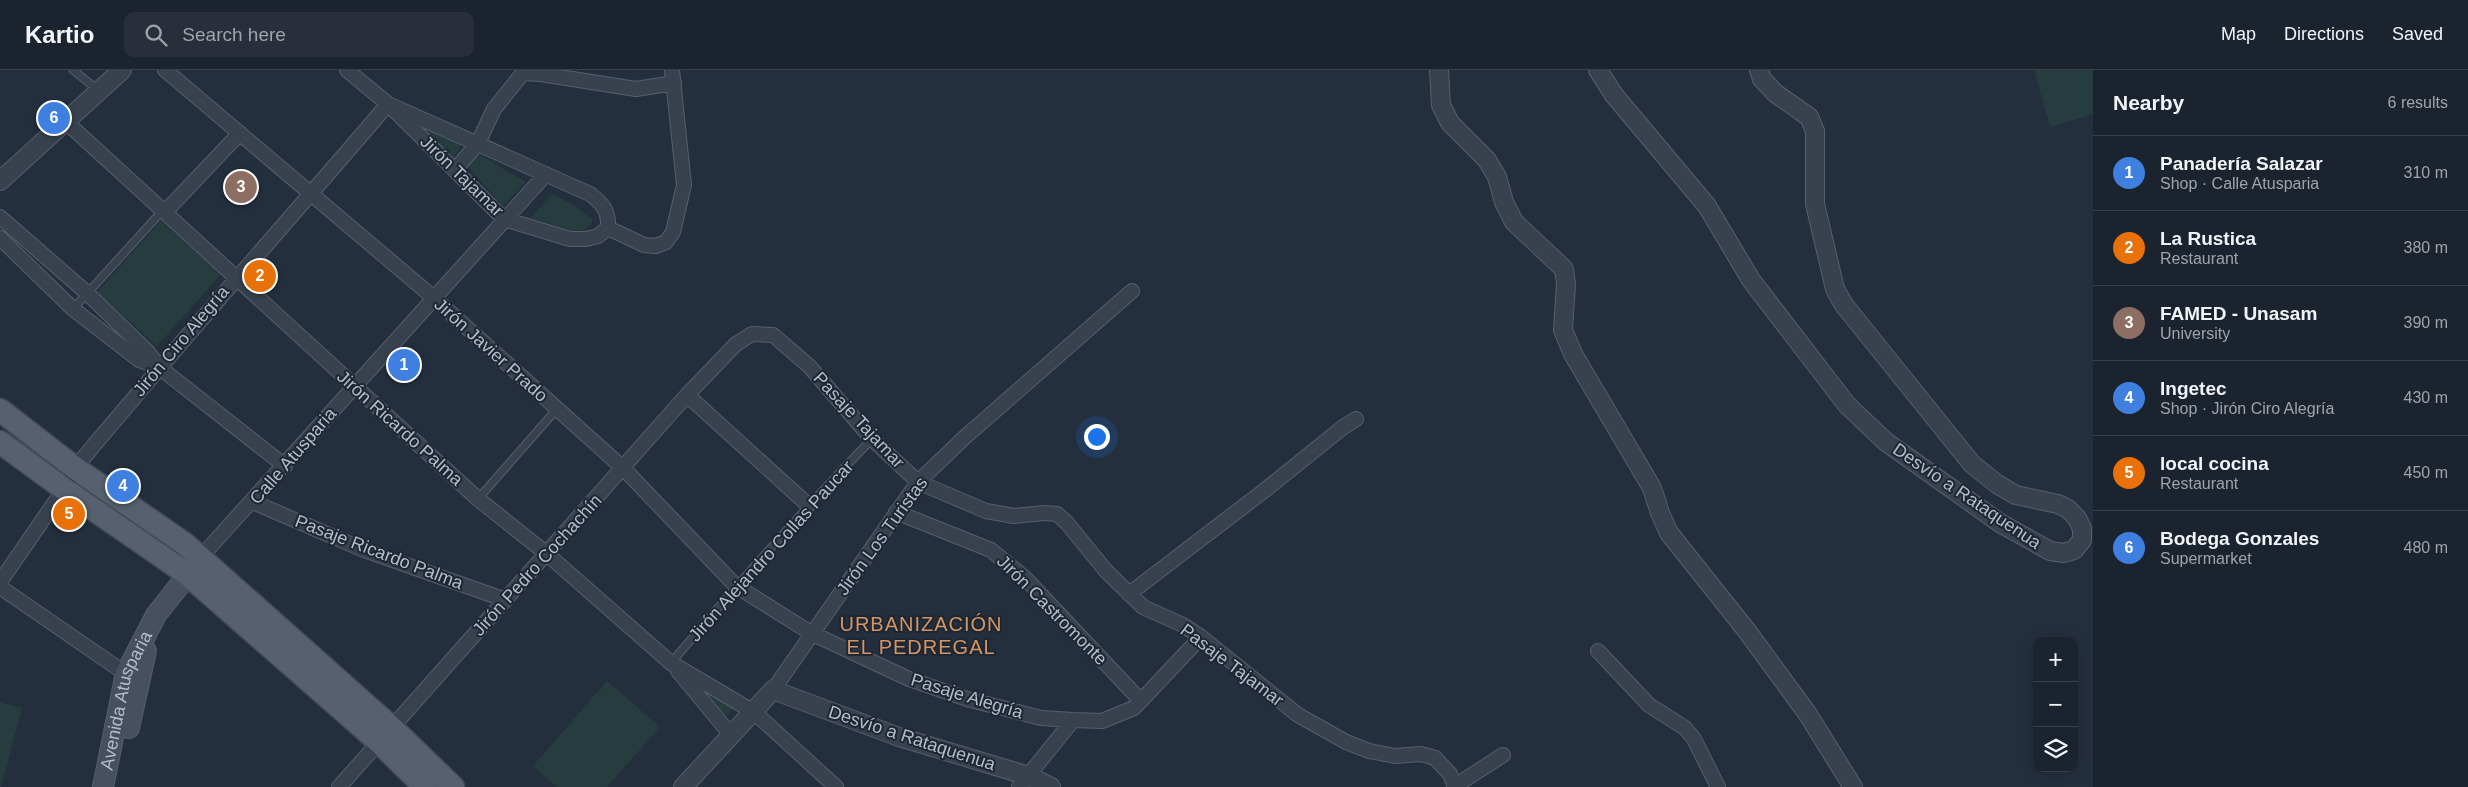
<!DOCTYPE html>
<html lang="en">
<head>
<meta charset="utf-8">
<style>
	:root { --surface:#1b232e; --page:#282f3a; --text:#f1f3f6; --muted:#a0a4aa; --line:#39404a; --accent:#8c9099 }
	body { margin:0; font-family:Helvetica,sans-serif; background:var(--page); color:var(--text) }
	.controls { position:absolute; right:15px; bottom:15px; display:grid; overflow:hidden; border-radius:10px; box-shadow:0 2px 12px #0003 }
	.controls button { width:45px; height:45px; display:grid; place-items:center; padding:0; border:0; border-bottom:1px solid var(--line); background:var(--surface); color:var(--text); font:25px sans-serif }
	.you { position:absolute; left:1096px; top:366px; width:18px; height:18px; margin:-12px; border:4px solid #fff; border-radius:50%; background:#1a73e8; box-shadow:0 0 0 8px #1a73e833 }
	.badge { display:grid; place-items:center; width:32px; height:32px; border-radius:50%; background:var(--accent); color:#fff; font-size:16px; font-weight:700 }
	.pin { position:absolute; translate:-50% -50%; border:2px solid #fff; box-shadow:0 1px 5px #0006 }
	.list { margin:0; padding:0; list-style:none }
	h2 { display:flex; justify-content:space-between; align-items:center; height:65px; margin:0; padding:0 20px; font-size:21px }
	h2 small { font-size:16px; font-weight:400; color:var(--muted) }
	.list li { display:grid; grid-template-columns:32px 1fr auto; gap:15px; align-items:center; box-sizing:border-box; height:75px; padding:0 20px; border-top:1px solid var(--line) }
	.list b { display:block; font-size:19px; white-space:nowrap }
	.list p { margin:0; font-size:16px; white-space:nowrap; color:var(--muted) }
	.list em { font-size:16px; font-style:normal; color:var(--muted) }
	.icon { flex:none; width:28px; height:28px; fill:none; stroke:currentColor; stroke-width:2; stroke-linecap:round; stroke-linejoin:round }
	.map { position:relative; flex:none; width:2093px; height:717px; overflow:hidden }
	header { display:flex; align-items:center; gap:30px; box-sizing:border-box; height:70px; padding:0 25px; background:var(--surface); border-bottom:1px solid var(--line) }
	header strong { font-size:24px }
	nav { display:flex; gap:28px; margin-inline-start:auto; font-size:18px }
	.search { width:350px; height:45px; background:var(--page); display:flex; align-items:center; gap:12px; box-sizing:border-box; padding:0 18px; border-radius:10px; color:var(--muted); font-size:19px }
	main { display:flex }
	aside { flex:1; background:var(--surface) }
	.map>svg:first-child { display:block }
	.green { fill:#263c3f }
	.lines { fill:none; stroke-linecap:round; stroke-linejoin:round }
	.service-casing { stroke:#565f6c; stroke-width:9 }
	.minor-casing { stroke:#565f6c; stroke-width:16 }
	.tertiary-casing { stroke:#565f6c; stroke-width:20 }
	.secondary-casing { stroke:#565f6c; stroke-width:22 }
	.primary-casing { stroke:#414a57; stroke-width:25 }
	.service { stroke:#38414e; stroke-width:7 }
	.minor { stroke:#38414e; stroke-width:14 }
	.tertiary { stroke:#38414e; stroke-width:18 }
	.secondary { stroke:#465061; stroke-width:20 }
	.primary { stroke:#56606e; stroke-width:22 }
	.labels { text-anchor:middle; stroke-width:4; stroke-linejoin:round; paint-order:stroke }
	.street-label { font-size:18px; fill:#b4bcc9; stroke:#1d2633 }
	.quarter-label { font-size:20px; letter-spacing:1px; fill:#d59563; stroke:#1d2633 }
</style>
</head>
<body>
<header>
<strong>Kartio</strong>
<div class="search"><svg class="icon" aria-label="search" viewBox="0 0 24 24"><circle cx="10" cy="10" r="6"/><path d="M15 15l6 6"/></svg>Search here</div>
<nav><a>Map</a><a>Directions</a><a>Saved</a></nav>
</header>
<main>
<div class="map">
<svg width="2093" height="717" viewBox="0 0 2093 717">
	<rect width="100%" height="100%" fill="#242f3e"/>
	<path class="green" d="M2034,0H2093V44L2050,57Z
		M423,55L462,74L454,87L420,58Z
		M475,82L526,112L503,136L467,96Z
		M552,124L572,134L592,149V154L580,163L531,148Z
		M161,151L221,204L157,276L97,222Z
		M607,611L660,657L607,717H557L533,696Z
		M691,613L736,635L728,646L725,645Z
		M0,632L22,638L1,717H0Z"/>
	<g class="lines">
		<defs>
			<path id="service" d="M73,0L98,20
				M73,239L163,140
				M478,429L556,340
				M671,593C736,516 802,441 872,369"/>
			<path id="minor" d="M165,0L434,228L624,399L736,516L811,563L909,609L967,629L1041,648L1073,650
				M65,51L478,429L547,484L671,593L754,642L836,717
				M455,100L478,73L494,39L523,3L541,4L636,19L674,13
				M165,142L240,63
				M0,147L87,223L148,282L159,297L285,396
				M608,158L644,175L656,176L666,172L673,162L684,115L672,0
				M0,168L73,239L139,290L159,297
				M687,325L808,435
				M253,432L364,480L506,530
				M896,442L991,480L1026,509L1141,631
				M200,488L546,104
				M0,512L64,419L75,398C177,275 284,156 388,34L590,124C603,134 609,141 608,158L598,166L586,169H570L504,149L388,34L347,0
				M0,517L132,608
				M1129,524L1265,420L1342,358L1356,349
				M1598,581L1649,635L1685,658L1694,669L1718,717
				M678,601L731,665
				M773,620L918,412L965,367L1132,221
				M1455,716L1503,685
				M339,717L687,325L736,274L752,264L773,265L809,296L872,369L918,412L986,441L1014,446L1044,443L1057,444L1067,453L1106,501L1143,537L1183,555L1201,567L1298,645L1346,672L1369,681L1395,686L1421,684L1435,688L1450,704L1455,717
				M1019,717L1073,650L1102,651L1134,638L1201,567"/>
			<path id="tertiary" d="M1439,0L1441,35L1450,53L1487,90L1497,107L1504,132L1514,152L1564,199L1566,214L1563,260L1573,284L1652,418L1660,443L1669,463L1747,561L1807,643L1853,717
				M1598,0L1614,25L1707,136L1751,210L1847,335L1886,372L2000,453L2050,481L2063,483L2074,480L2082,470V459L2077,448L2068,439L2058,434L2016,425L1997,414L1972,394L1844,235L1835,219L1815,134V61L1809,47L1775,23L1762,9L1759,0
				M0,111L122,0
				M683,717L773,620L899,667L1029,706L1051,717"/>
			<g id="secondary">
				<path d="M129,658L146,581"/>
				<path id="s1" d="M103,717L126,603L156,545L197,493"/>
			</g>
			<path id="primary" d="M0,340L75,398L185,474L392,658L453,717
				M0,372L64,419L187,504L379,672L425,717"/>
		</defs>
		<use href="#service" class="service-casing"/>
		<use href="#minor" class="minor-casing"/>
		<use href="#tertiary" class="tertiary-casing"/>
		<use href="#secondary" class="secondary-casing"/>
		<use href="#primary" class="primary-casing"/>
		<use href="#service" class="service"/>
		<use href="#minor" class="minor"/>
		<use href="#tertiary" class="tertiary"/>
		<use href="#secondary" class="secondary"/>
		<use href="#primary" class="primary"/>
	</g>
	<g class="labels">
		<g class="street-label">
			<text transform="translate(462 106) rotate(44)" y="6">Jirón Tajamar</text>
			<text transform="translate(181 271) rotate(-50)" y="6">Jirón Ciro Alegría</text>
			<text transform="translate(491 280) rotate(42)" y="6">Jirón Javier Prado</text>
			<text transform="translate(859 350) rotate(47)" y="6">Pasaje Tajamar</text>
			<text transform="translate(400 358) rotate(42)" y="6">Jirón Ricardo Palma</text>
			<text transform="translate(293 386) rotate(-49)" y="6">Calle Atusparia</text>
			<text transform="translate(1967 426) rotate(34)" y="6">Desvío a Rataquenua</text>
			<text transform="translate(882 466) rotate(-54)" y="6">Jirón Los Turistas</text>
			<text transform="translate(771 481) rotate(-48)" y="6">Jirón Alejandro Collas Paucar</text>
			<text transform="translate(379 482) rotate(21)" y="6">Pasaje Ricardo Palma</text>
			<text transform="translate(537 495) rotate(-48)" y="6">Jirón Pedro Cochachín</text>
			<text transform="translate(1052 540) rotate(45)" y="6">Jirón Castromonte</text>
			<text transform="translate(1232 595) rotate(37)" y="6">Pasaje Tajamar</text>
			<text transform="translate(967 626) rotate(17)" y="6">Pasaje Alegría</text>
			<text dy="6" stroke="none"><textPath href="#s1" startOffset="90">Avenida Atusparia</textPath></text>
			<text transform="translate(912 668) rotate(18)" y="6">Desvío a Rataquenua</text>
		</g>
		<g class="quarter-label">
			<text x="921" y="561">URBANIZACIÓN<tspan x="921" dy="23">EL PEDREGAL</tspan></text>
		</g>
	</g>
</svg>
<div class="controls">
<button>+</button>
<button>−</button>
<button><svg class="icon" aria-label="layers" viewBox="0 0 24 24"><path d="M12 4l9 5-9 5-9-5zM3 14l9 5 9-5"/></svg></button>
</div>
<div class="you"></div>
<div class="pin badge" style="left:404px;top:295px;background:#3f7fe0">1</div>
<div class="pin badge" style="left:260px;top:206px;background:#e8710a">2</div>
<div class="pin badge" style="left:241px;top:117px;background:#8d6e63">3</div>
<div class="pin badge" style="left:123px;top:416px;background:#3f7fe0">4</div>
<div class="pin badge" style="left:69px;top:444px;background:#e8710a">5</div>
<div class="pin badge" style="left:54px;top:48px;background:#3f7fe0">6</div>
</div>
<aside>
<h2>Nearby<small>6 results</small></h2>
<ul class="list">
<li><span class="badge" style="background:#3f7fe0">1</span><div><b>Panadería Salazar</b><p>Shop · Calle Atusparia</p></div><em>310 m</em></li>
<li><span class="badge" style="background:#e8710a">2</span><div><b>La Rustica</b><p>Restaurant</p></div><em>380 m</em></li>
<li><span class="badge" style="background:#8d6e63">3</span><div><b>FAMED - Unasam</b><p>University</p></div><em>390 m</em></li>
<li><span class="badge" style="background:#3f7fe0">4</span><div><b>Ingetec</b><p>Shop · Jirón Ciro Alegría</p></div><em>430 m</em></li>
<li><span class="badge" style="background:#e8710a">5</span><div><b>local cocina</b><p>Restaurant</p></div><em>450 m</em></li>
<li><span class="badge" style="background:#3f7fe0">6</span><div><b>Bodega Gonzales</b><p>Supermarket</p></div><em>480 m</em></li>
</ul>
</aside>
</main>
</body>
</html>
